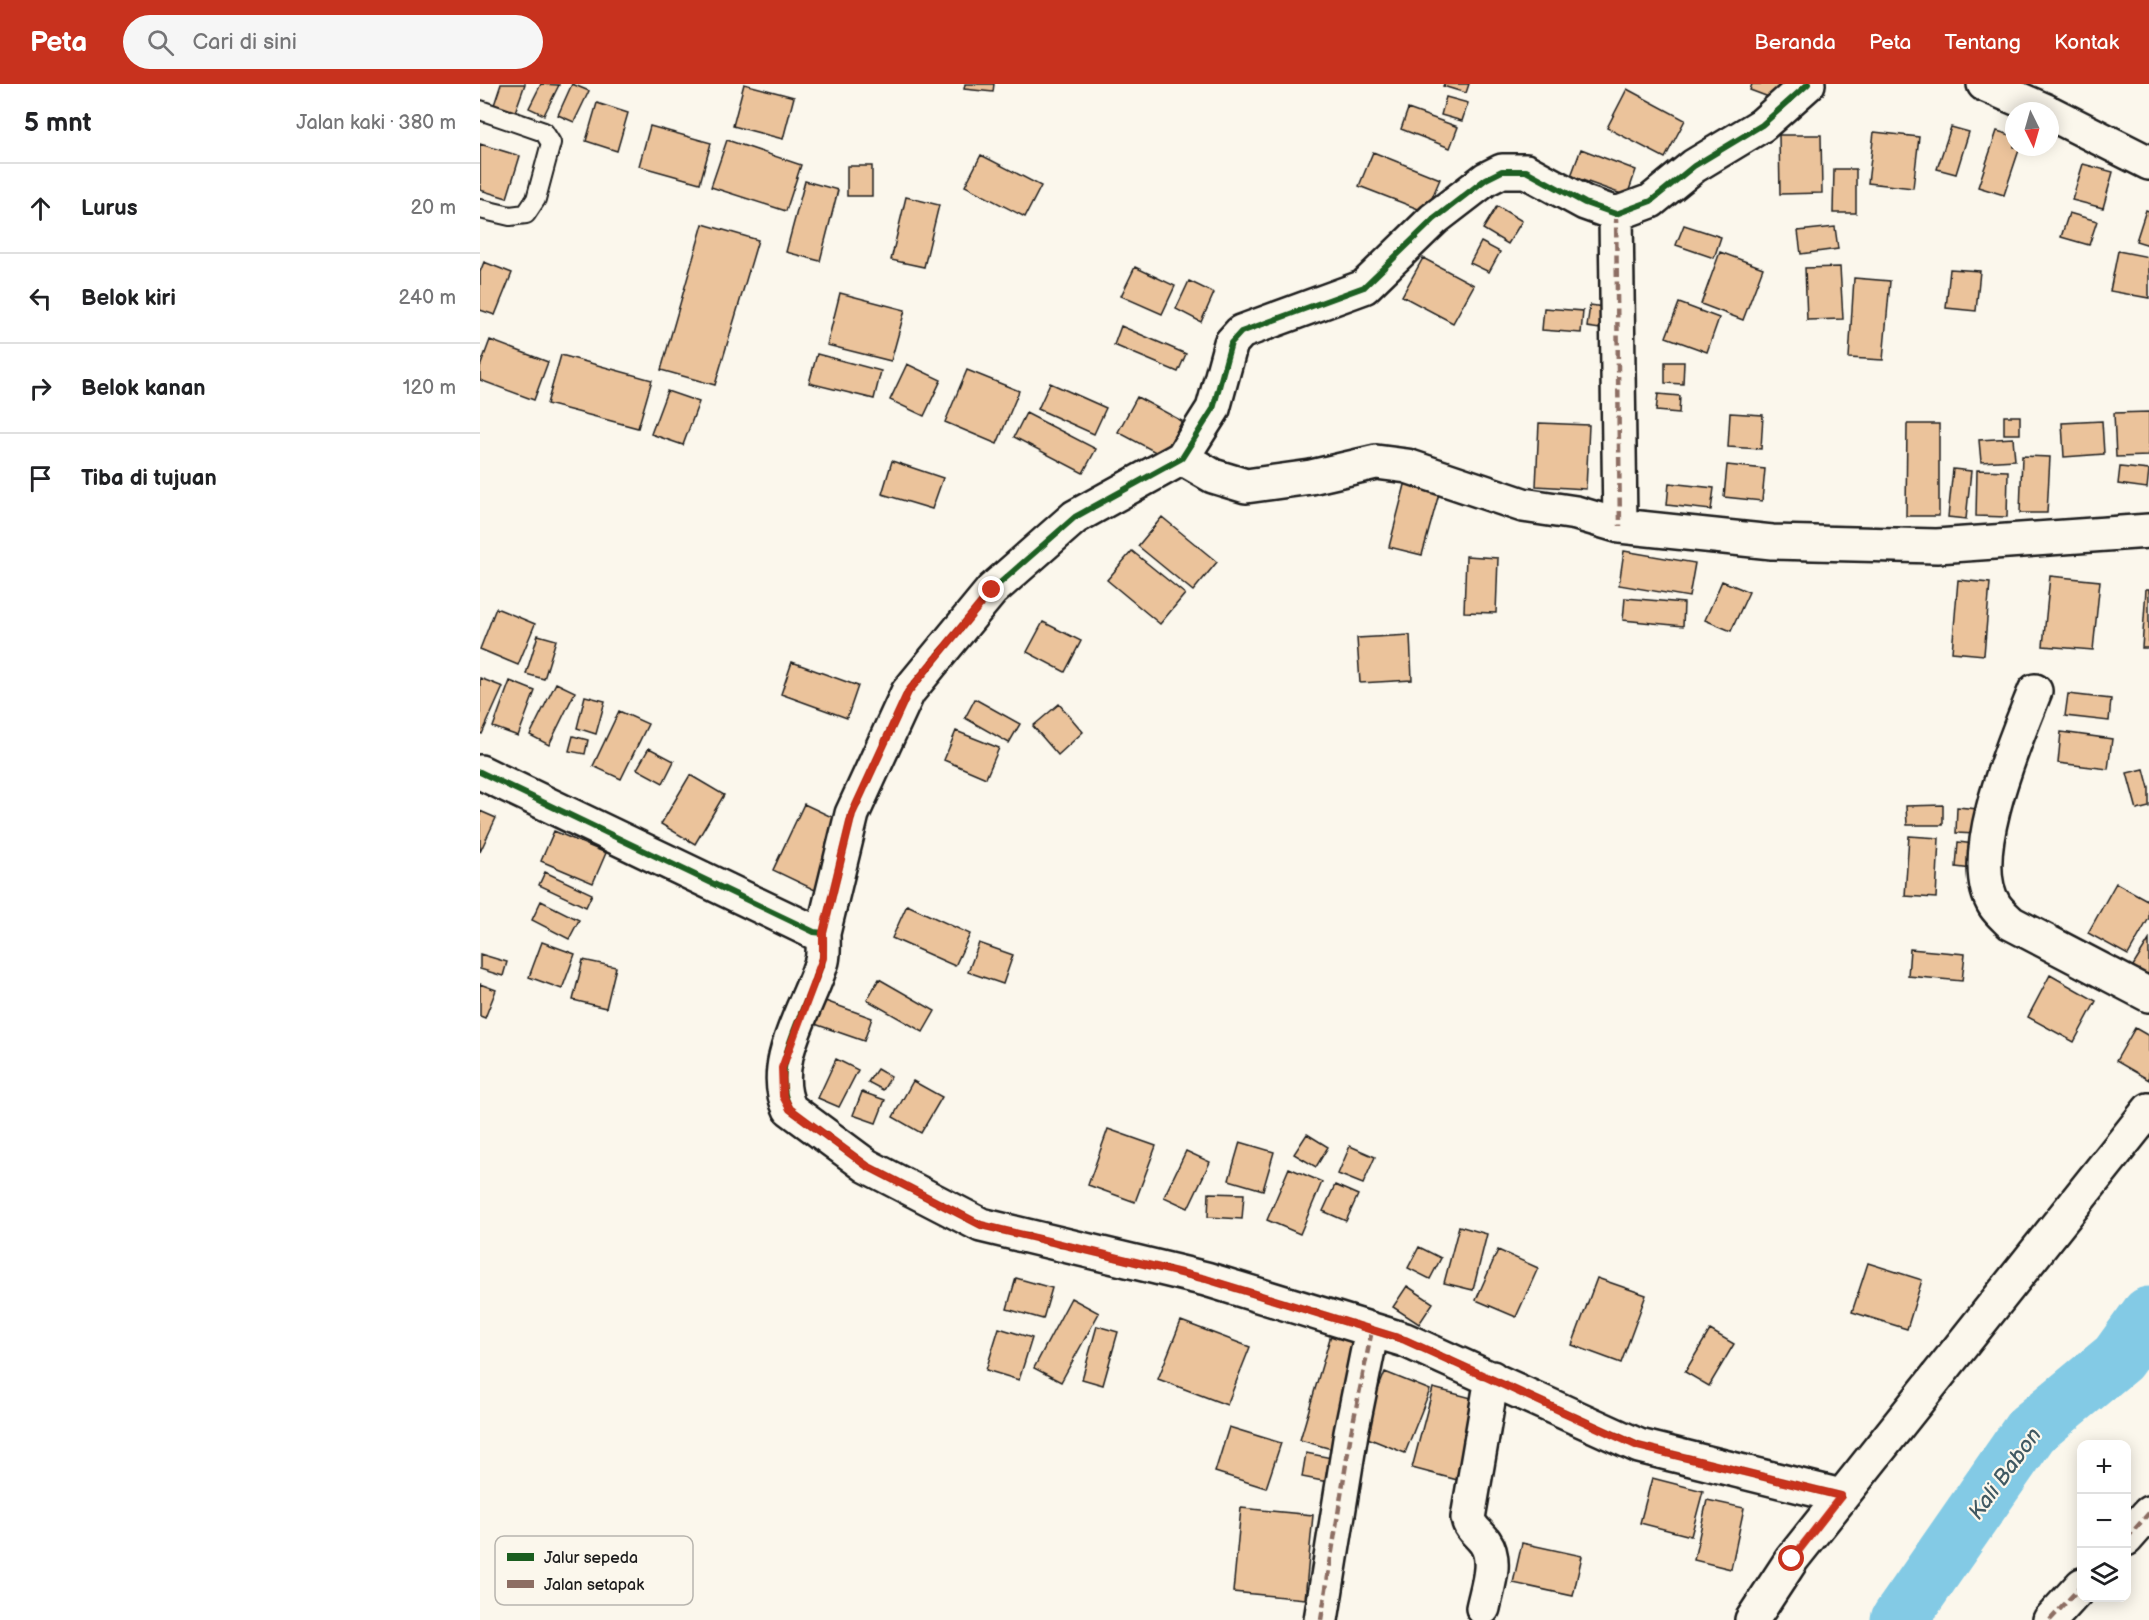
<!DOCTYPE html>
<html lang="id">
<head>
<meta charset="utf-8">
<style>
	:root { --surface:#fff; --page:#f6f6f6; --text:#202124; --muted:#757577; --line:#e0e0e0; --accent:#c8321e }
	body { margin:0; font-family:"Balsamiq Sans",sans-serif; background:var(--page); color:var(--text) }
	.controls { position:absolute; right:18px; bottom:18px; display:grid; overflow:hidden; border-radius:12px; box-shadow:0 3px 15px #0003 }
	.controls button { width:54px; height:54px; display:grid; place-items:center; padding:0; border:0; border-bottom:2px solid var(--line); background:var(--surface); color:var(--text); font:30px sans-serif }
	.compass { position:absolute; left:1525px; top:18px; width:54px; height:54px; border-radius:50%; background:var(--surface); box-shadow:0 3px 15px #0003; rotate:175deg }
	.stop { position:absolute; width:18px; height:18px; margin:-14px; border:4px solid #c8321e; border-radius:50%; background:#fff }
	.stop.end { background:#c8321e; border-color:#fff; box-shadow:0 2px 6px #0008 }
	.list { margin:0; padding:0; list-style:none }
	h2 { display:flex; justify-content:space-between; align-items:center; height:78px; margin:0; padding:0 24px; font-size:26px }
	h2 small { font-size:20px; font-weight:400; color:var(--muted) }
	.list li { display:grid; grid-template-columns:39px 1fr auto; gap:18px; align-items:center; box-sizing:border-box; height:90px; padding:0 24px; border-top:2px solid var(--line) }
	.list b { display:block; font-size:22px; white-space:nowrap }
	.list em { font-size:20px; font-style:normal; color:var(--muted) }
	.icon { flex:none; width:33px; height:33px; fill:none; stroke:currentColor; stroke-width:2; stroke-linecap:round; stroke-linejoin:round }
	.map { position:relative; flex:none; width:1669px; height:1536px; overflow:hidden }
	header { display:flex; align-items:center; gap:36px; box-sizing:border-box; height:84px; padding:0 30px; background:var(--accent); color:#fff }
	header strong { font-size:28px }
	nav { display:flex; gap:33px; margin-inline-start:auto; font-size:21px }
	.search { width:420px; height:54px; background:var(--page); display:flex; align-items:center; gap:15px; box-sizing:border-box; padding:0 21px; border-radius:33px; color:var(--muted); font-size:22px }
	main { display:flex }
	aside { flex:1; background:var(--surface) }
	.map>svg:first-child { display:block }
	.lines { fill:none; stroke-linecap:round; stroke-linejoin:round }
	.river { stroke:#83cae5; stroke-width:57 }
	.building { fill:#ebc39b; stroke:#1c1c1c; stroke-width:1.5 }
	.service-casing { stroke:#1c1c1c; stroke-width:22 }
	.minor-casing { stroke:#1c1c1c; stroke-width:38 }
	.service { stroke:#fbf7ec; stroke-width:18 }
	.minor { stroke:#fbf7ec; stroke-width:33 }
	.quiet { stroke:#8d6e63; stroke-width:4.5; stroke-dasharray:9 4.5; stroke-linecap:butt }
	.cycleway-casing { stroke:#fbf7ec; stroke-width:10 }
	.cycleway { stroke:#1b5e20; stroke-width:6 }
	.route { stroke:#c8321e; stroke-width:8 }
	.labels { text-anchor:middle; stroke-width:4.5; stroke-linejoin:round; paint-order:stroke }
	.water-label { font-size:22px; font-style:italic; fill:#405962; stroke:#fbf7ec }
	.key { fill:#fbf7ec; stroke:#b8b5ae; stroke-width:1.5 }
	.key-label { font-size:16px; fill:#1c1c1c }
</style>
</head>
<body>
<header>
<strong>Peta</strong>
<div class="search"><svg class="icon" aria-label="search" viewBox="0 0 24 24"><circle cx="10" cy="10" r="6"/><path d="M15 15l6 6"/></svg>Cari di sini</div>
<nav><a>Beranda</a><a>Peta</a><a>Tentang</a><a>Kontak</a></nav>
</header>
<main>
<aside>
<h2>5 mnt<small>Jalan kaki · 380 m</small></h2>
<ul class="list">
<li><svg class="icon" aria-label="ahead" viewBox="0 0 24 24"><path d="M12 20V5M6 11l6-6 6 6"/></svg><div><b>Lurus</b></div><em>20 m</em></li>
<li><svg class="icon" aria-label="left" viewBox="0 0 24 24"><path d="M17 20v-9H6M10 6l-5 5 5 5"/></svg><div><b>Belok kiri</b></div><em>240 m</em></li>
<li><svg class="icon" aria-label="right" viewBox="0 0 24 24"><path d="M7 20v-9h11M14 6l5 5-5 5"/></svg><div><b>Belok kanan</b></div><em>120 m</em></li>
<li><svg class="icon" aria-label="arrive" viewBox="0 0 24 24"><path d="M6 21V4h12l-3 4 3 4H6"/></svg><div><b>Tiba di tujuan</b></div></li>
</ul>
</aside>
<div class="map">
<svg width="1669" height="1536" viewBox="0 0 1669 1536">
	<rect width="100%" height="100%" fill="#fbf7ec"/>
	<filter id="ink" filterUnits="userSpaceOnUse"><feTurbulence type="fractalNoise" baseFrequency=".0167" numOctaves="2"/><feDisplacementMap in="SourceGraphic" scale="12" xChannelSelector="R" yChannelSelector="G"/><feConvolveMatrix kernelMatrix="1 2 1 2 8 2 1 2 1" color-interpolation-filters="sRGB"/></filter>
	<g filter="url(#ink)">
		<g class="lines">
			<path class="river" d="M1419,1536L1551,1346L1638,1274L1669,1231"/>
		</g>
		<path class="building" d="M21,0H45L35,28L14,21Z
			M61,0L79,1L64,31L49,24Z
			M92,0L109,7L94,38L78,31Z
			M264,0L314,13L303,55L253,42Z
			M485,0H514L513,8L484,5Z
			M964,0H989L986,9L963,2Z
			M1272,0H1300L1294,15L1270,6Z
			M1147,5L1205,36L1185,74L1127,44Z
			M966,13L988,19L982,37L961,31Z
			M117,19L148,29L137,67L106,57Z
			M928,25L978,43L970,64L921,45Z
			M170,42L231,59L220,99L159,82Z
			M1471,43L1489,48L1476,90L1457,85Z
			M1517,47L1534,52V63H1540L1524,111L1498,103Z
			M1394,48L1439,53L1433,104L1388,99Z
			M1299,51H1341L1342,109L1300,110Z
			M247,56L321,81L306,127L231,103Z
			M0,60L40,72L27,114L0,106Z
			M1101,65L1156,86L1147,112L1091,92Z
			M893,68L960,95L946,128L879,102Z
			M501,71L561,102L545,133L485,102Z
			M1603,80L1633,88L1623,124L1592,116Z
			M367,82H392V112H367Z
			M1354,85H1376V129H1353Z
			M325,97L358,106L340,177L306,168Z
			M426,113L459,121L444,183L411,176Z
			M1017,122L1042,137L1028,160L1003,145Z
			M1666,126L1669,127V161L1656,157Z
			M1589,129L1617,137L1609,161L1581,153Z
			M223,140L278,156L235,301L181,286Z
			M1204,141L1241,153L1234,174L1196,161Z
			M1355,143L1358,165L1321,170L1318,147Z
			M1001,158L1020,168L1009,188L990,179Z
			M1638,167L1669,173V214L1630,207Z
			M1240,168L1283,184L1263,236L1221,220Z
			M943,174L994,201L973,239L922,212Z
			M4,178L32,189L15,231L0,226V188Z
			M655,183L695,202L682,230L641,212Z
			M1360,183L1363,235L1327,236L1325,184Z
			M1470,185L1500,187L1496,227L1466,224Z
			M1374,194L1410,197L1403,276L1369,274Z
			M709,197L734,209L721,238L696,225Z
			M360,209L425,226L411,277L347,261Z
			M1199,219L1239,234L1227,268L1186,253Z
			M1110,221L1130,224L1127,246L1107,243Z
			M1064,224L1103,227L1101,249L1062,246Z
			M641,242L706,270L698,288L634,261Z
			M10,256L68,278L54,316L0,296V283Z
			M337,270L401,287L394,315L329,299Z
			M81,271L172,296L158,344L67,320Z
			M1185,278H1204L1203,300L1185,299Z
			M427,280L461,296L444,332L410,316Z
			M487,286L539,307L517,360L465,338Z
			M570,299L626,324L614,350L558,325Z
			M187,307L219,318L203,361L171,350Z
			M1178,310L1200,312L1199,329L1176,327Z
			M657,313L702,337L683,372L638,348Z
			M1669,328V372L1636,373L1634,329Z
			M546,329L616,365L603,389L534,353Z
			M1250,329L1283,331L1281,365L1248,363Z
			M1524,332H1540V350H1524Z
			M1622,337L1624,370L1584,373L1582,339Z
			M1059,339L1109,341L1106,405L1056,402Z
			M1427,340H1459V432H1426Z
			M1533,354L1535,376L1501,378L1499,356Z
			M1542,372L1570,373L1567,429H1540Z
			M412,377L463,394L452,425L402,410Z
			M1247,381L1285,385L1282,417L1244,413Z
			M1640,383L1669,386L1667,404L1638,400Z
			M1473,385L1491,387L1486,435L1468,433Z
			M1497,386L1528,387L1527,433L1496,432Z
			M926,397L960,406L942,471L909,463Z
			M1189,399L1234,404L1231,426L1187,421Z
			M682,433L737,478L713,507L658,462Z
			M652,467L705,510L680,540L627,496Z
			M1144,467L1215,479L1209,513L1139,501Z
			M986,472L1018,474L1016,529L984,528Z
			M1570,492L1620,497L1613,566L1563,562Z
			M1478,496L1510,499L1504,571L1472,568Z
			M1242,497L1269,508L1251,547L1225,536Z
			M1666,505H1669V564H1662Z
			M1145,514L1204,519L1203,542L1143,536Z
			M16,524L55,540L38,581L0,565Z
			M563,538L601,557L585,588L547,568Z
			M58,551L76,556L64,595L46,590Z
			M930,551L932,596L880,599L877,554Z
			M312,578L378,602L367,634L301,610Z
			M0,594L23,603L2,650L0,649Z
			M30,597L55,607L38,652L13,643Z
			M76,599L95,608L69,661L50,651Z
			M1588,610L1631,615L1629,637L1585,632Z
			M105,612L125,617L116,650L97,644Z
			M495,615L540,640L529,659L485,634Z
			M579,620L603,648L578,671L553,642Z
			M139,627L168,640L141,695L113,682Z
			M476,647L519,664L506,694L464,676Z
			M1581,648L1632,655L1628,685L1578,679Z
			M93,652L108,656L105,670L89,667Z
			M169,664L194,677L183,699L157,685Z
			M1664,685L1669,704V723L1657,726L1647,689Z
			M210,691L244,711L215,760L181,740Z
			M324,720L369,741L337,807L293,786Z
			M1463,721V741H1427L1426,722Z
			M1477,723L1498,725L1497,750L1476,749Z
			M0,727L16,734L0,768Z
			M74,747L126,769L113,799L61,777Z
			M1429,752L1459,754L1456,814L1425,812Z
			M1478,758L1503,761L1500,786L1476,783Z
			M65,788L112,810L106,823L59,801Z
			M1636,799L1669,817V834L1648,871L1608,849Z
			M61,817L99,836L89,855L52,836Z
			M427,821L490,850L475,882L412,854Z
			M1669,856V896L1651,885Z
			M62,858L95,870L82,905L49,893Z
			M499,859L533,871L523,900L488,888Z
			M1430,865L1485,870L1482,897L1428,892Z
			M0,870L27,878L23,892L0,885Z
			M103,876L136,883L126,924L93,916Z
			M1570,891L1616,917L1594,958L1548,933Z
			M399,895L455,927L443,948L387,916Z
			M0,900L16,906L5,934L0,932Z
			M337,914L392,934L384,957L329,938Z
			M1655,944L1669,952V996L1636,977Z
			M356,975L378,986L359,1023L338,1014Z
			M397,985L411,993L403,1006L388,998Z
			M433,997L462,1013L441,1049L413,1033Z
			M382,1008L405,1016L396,1039L373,1031Z
			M628,1045L676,1062L655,1118L608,1101Z
			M827,1050L848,1063L836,1083L814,1070Z
			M760,1058L794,1068L783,1106L749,1096Z
			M870,1062L895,1073L883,1100L858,1090Z
			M706,1067L730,1078L708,1124L684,1113Z
			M809,1084L842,1098L820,1150L787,1136Z
			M855,1101L878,1111L866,1137L843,1127Z
			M729,1109L764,1110L762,1135L728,1133Z
			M979,1142L1007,1150L993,1206L964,1199Z
			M939,1163L961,1174L950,1195L928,1184Z
			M1018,1166L1058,1184L1036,1233L996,1216Z
			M1388,1179L1442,1196L1427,1245L1372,1228Z
			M536,1194L572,1204L563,1235L527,1225Z
			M1117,1194L1166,1211L1141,1279L1092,1261Z
			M927,1202L953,1219L939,1240L913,1223Z
			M591,1214L619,1229L581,1298L554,1284Z
			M701,1237L770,1263L747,1321L678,1295Z
			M617,1242L638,1248L623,1301L602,1295Z
			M519,1244L552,1254L539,1296L506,1286Z
			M853,1244L887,1254L855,1366L820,1356Z
			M1230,1246L1254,1260L1229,1302L1205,1288Z
			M905,1288L950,1306L925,1369L880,1351Z
			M953,1304L1007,1318L985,1398L932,1384Z
			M749,1343L801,1359L786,1404L735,1388Z
			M826,1369L857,1375L853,1399L822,1393Z
			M1172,1394L1223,1407L1211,1452L1160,1439Z
			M1227,1416L1264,1424L1251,1485L1214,1476Z
			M761,1424L833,1431L825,1515L753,1508Z
			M1042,1459L1102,1472L1093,1512L1033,1499Z"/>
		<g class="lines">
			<defs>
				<path id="service" d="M0,26L64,48L71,59L56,115L46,130L30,132L0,125"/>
				<path id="minor" d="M1504,0L1566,27
					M1570,29L1669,79
					M1136,130L1140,442
					M702,374L733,392L766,402L831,393L896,378L927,382L1043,421L1096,429L1140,442L1292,458L1457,462L1669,447
					M1555,607C1536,655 1483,775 1515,822C1519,828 1526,834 1531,839L1669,911
					M0,688L334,848L343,849C343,858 344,868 342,877C329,922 287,979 310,1025L387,1082L501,1141L726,1195L925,1256L1159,1362L1361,1412
					M343,849L372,730L428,608L512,506L595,433L702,374L733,325L751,259L761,248L884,203L954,135L1006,95L1022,87H1046L1105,119L1136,130L1171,117L1214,82L1282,41L1328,0
					M1646,1455L1669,1429
					M1003,1524C1007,1504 1018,1477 1005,1458C999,1449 990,1445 988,1434L1012,1294
					M841,1536L871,1349L892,1246
					M1272,1536L1312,1475L1669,1026
					M1570,1536L1602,1501"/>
			</defs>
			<use href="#service" class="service-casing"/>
			<use href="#minor" class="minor-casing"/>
			<use href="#service" class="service"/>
			<use href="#minor" class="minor"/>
			<path class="quiet" d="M1136,130L1140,442
				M1646,1455L1669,1429
				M841,1536L871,1349L892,1246
				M1570,1536L1602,1501"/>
			<defs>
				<path id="cycleway" d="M0,688L334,848L343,849C343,858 344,868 342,877C329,922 287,979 310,1025L387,1082L501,1141L726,1195L925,1256L1159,1362L1361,1412
					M343,849L372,730L428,608L512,506L595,433L702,374L733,325L751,259L761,248L884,203L954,135L1006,95L1022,87H1046L1105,119L1136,130L1171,117L1214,82L1282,41L1328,0"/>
			</defs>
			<use href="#cycleway" class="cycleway-casing"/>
			<use href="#cycleway" class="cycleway"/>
		</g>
	</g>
	<g class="lines" filter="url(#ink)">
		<path class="route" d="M512,506L428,608L372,730L343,849V874L302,984L303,1012L310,1025L387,1082L501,1141L726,1195L925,1256L1158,1362L1361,1412L1312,1475"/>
	</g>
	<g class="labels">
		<g class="water-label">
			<text transform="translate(1524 1389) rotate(-54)" y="8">Kali Babon</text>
		</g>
	</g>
	<rect x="15" y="1452" width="198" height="69" rx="9" class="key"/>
	<rect x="27" y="1469" width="27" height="8" fill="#1b5e20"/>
	<rect x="27" y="1496" width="27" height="8" fill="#8d6e63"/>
	<g class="key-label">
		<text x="64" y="1479">Jalur sepeda</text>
		<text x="64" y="1506">Jalan setapak</text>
	</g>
</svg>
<div class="controls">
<button>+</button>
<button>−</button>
<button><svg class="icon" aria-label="layers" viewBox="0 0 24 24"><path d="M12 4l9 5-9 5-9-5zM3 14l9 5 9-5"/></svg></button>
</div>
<svg class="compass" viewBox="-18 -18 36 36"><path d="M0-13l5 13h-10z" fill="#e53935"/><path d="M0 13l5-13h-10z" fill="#757577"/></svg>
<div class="stop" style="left:1312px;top:1475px"></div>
<div class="stop end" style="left:512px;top:506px"></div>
</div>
</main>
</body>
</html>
